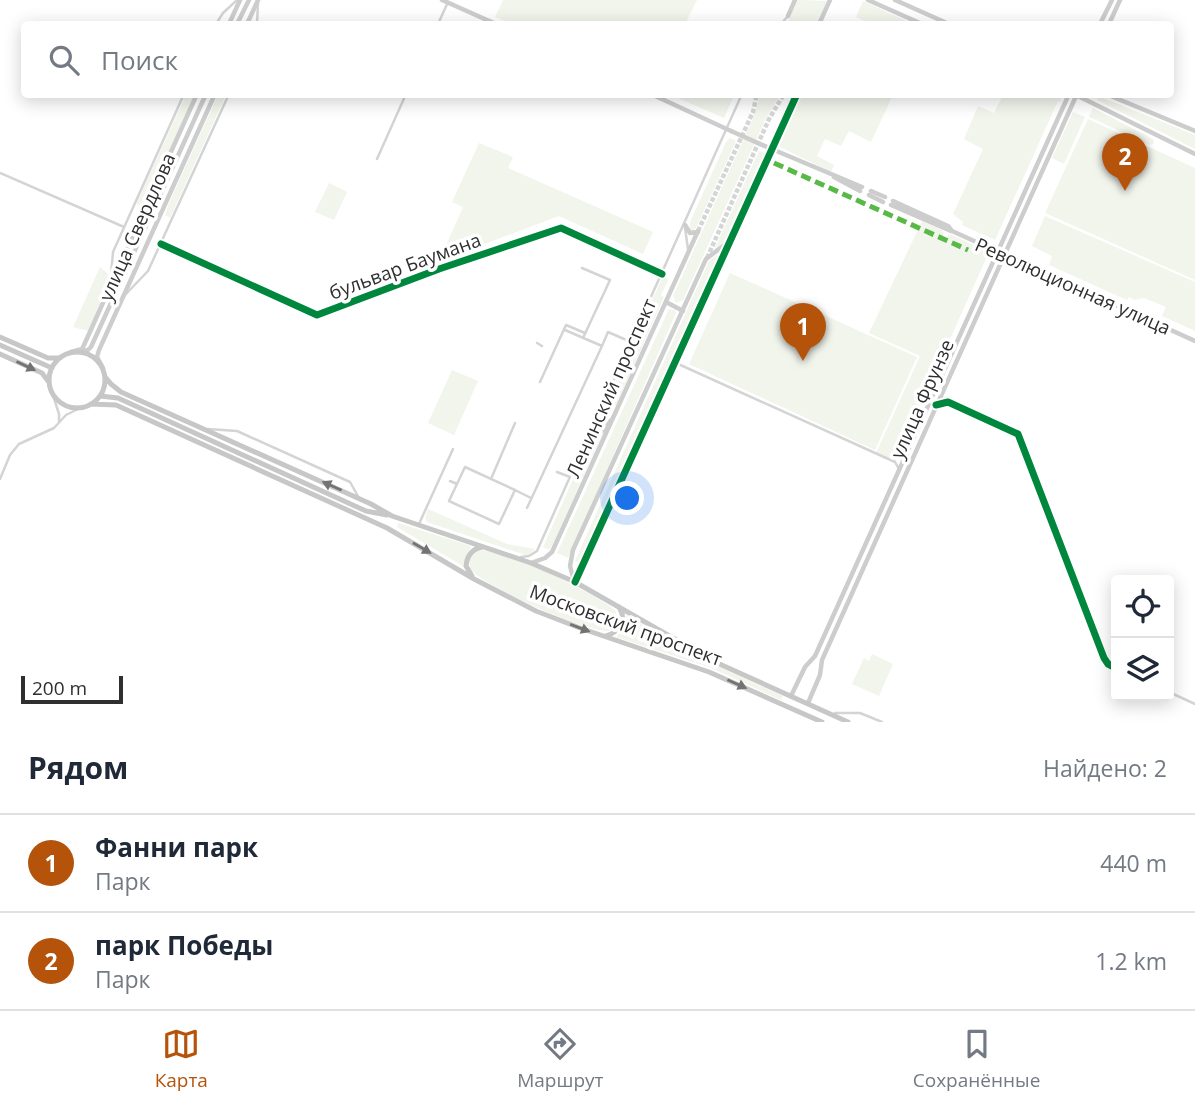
<!DOCTYPE html>
<html lang="ru">
<head>
<meta charset="utf-8">
<style>
	:root { --surface:#fff; --page:#f2f2f3; --text:#1f2937; --muted:#747a83; --line:#e0e1e3; --accent:#b45309 }
	body { margin:0; font-family:"Open Sans",sans-serif; background:var(--page); color:var(--text) }
	.controls { position:absolute; right:21px; bottom:21px; display:grid; overflow:hidden; border-radius:7px; box-shadow:0 4px 18px #0003 }
	.controls button { width:63px; height:63px; display:grid; place-items:center; padding:0; border:0; border-bottom:2px solid var(--line); background:var(--surface); color:var(--text); font:35px sans-serif }
	.scale { position:absolute; left:21px; bottom:18px; width:102px; box-sizing:border-box; padding-left:7px; border:4px solid #2f2f2f; border-top:0; font-size:19px; line-height:24px; white-space:nowrap; color:#2f2f2f; -webkit-text-stroke:5px #fff; paint-order:stroke }
	.you { position:absolute; left:628px; top:499px; width:24px; height:24px; margin:-18px; border:5px solid #fff; border-radius:50%; background:#1a73e8; box-shadow:0 0 0 10px #1a73e833 }
	.badge { display:grid; place-items:center; width:46px; height:46px; border-radius:50%; background:var(--accent); color:#fff; font-size:23px; font-weight:700 }
	.pin { position:absolute; translate:-50% -58px; filter:drop-shadow(0 2px 4px #0008) }
	.pin::after { content:''; position:absolute; top:37px; width:24px; height:21px; background:inherit; clip-path:polygon(0 0,100% 0,50% 100%) }
	.list { margin:0; padding:0; list-style:none }
	h2 { display:flex; justify-content:space-between; align-items:center; height:91px; margin:0; padding:0 28px; font-size:30px }
	h2 small { font-size:23px; font-weight:400; color:var(--muted) }
	.list li { display:grid; grid-template-columns:46px 1fr auto; gap:21px; align-items:center; box-sizing:border-box; height:98px; padding:0 28px; border-top:2px solid var(--line) }
	.list b { display:block; font-size:26px; white-space:nowrap }
	.list p { margin:0; font-size:23px; white-space:nowrap; color:var(--muted) }
	.list em { font-size:23px; font-style:normal; color:var(--muted) }
	.icon { flex:none; width:38px; height:38px; fill:none; stroke:currentColor; stroke-width:2; stroke-linecap:round; stroke-linejoin:round }
	.map { position:relative; flex:none; width:1195px; height:722px; overflow:hidden }
	.search { position:absolute; background:var(--surface); box-shadow:0 4px 18px #0003; left:21px; right:21px; top:21px; height:77px; display:flex; align-items:center; gap:18px; box-sizing:border-box; padding:0 24px; border-radius:7px; color:var(--muted); font-size:26px }
	.sheet { height:287px; background:var(--surface) }
	nav { display:flex; justify-content:space-around; align-items:center; box-sizing:border-box; height:98px; border-top:2px solid var(--line); background:var(--surface); font-size:19px; color:var(--muted) }
	nav a { display:grid; justify-items:center; gap:4px }
	nav .on { color:var(--accent) }
	.map>svg:first-child { display:block }
	.green { fill:#f1f5ec }
	.lines { fill:none; stroke-linecap:round; stroke-linejoin:round }
	.secondary-tunnel { stroke:#d5d5d5; stroke-width:4.5; stroke-dasharray:4.5 2; stroke-linecap:butt }
	.street { stroke:#d4d4d4; stroke-width:2.5 }
	.secondary { stroke:#cdcdcd; stroke-width:4.5 }
	.primary { stroke:#c7c7c7; stroke-width:5 }
	.secondary-bridge { stroke:#cdcdcd; stroke-width:4.5 }
	.quiet { stroke:#58b947; stroke-width:5; stroke-dasharray:10 5; stroke-linecap:butt }
	.cycleway-casing { stroke:#fff; stroke-width:11 }
	.cycleway { stroke:#00873e; stroke-width:7 }
	.oneway { fill:#737373 }
	.labels { text-anchor:middle; stroke-width:7; stroke-linejoin:round; paint-order:stroke }
	.street-label { font-size:19px; fill:#2f2f2f; stroke:#fff }
</style>
</head>
<body>
<div class="map">
<svg width="1195" height="722" viewBox="0 0 1195 722">
	<rect width="100%" height="100%" fill="#fff"/>
	<path class="green" d="M503,0H697L685,24H513L495,17Z
		M798,0L827,1L816,24H787Z
		M863,1L913,24H872L856,17Z
		M1048,94L1052,97L1050,95H1061V102L1058,101L995,240L962,225L963,222L953,214L983,149L964,139L978,106L994,113L1003,95Z
		M186,95H194L146,202L141,206L136,204Z
		M218,95H226L170,218L165,215L169,203Z
		M671,95H734L724,118Z
		M760,95H780L766,118L683,300L676,303L673,296L755,114Z
		M800,95H893L871,142L849,131L841,146L825,139L817,156L834,165L831,172L780,147L779,141Z
		M1098,96L1195,135V149L1097,100Z
		M1093,108L1153,139L1154,143L1150,145L1089,117Z
		M1073,112L1085,117L1064,164L1052,158Z
		M1088,119L1195,168V280L1045,213Z
		M730,138L736,141L696,228L693,231L690,230V222L726,142Z
		M479,143L513,157L508,168L653,232L643,254L559,216L439,261L463,207L452,202Z
		M759,151L764,153L763,161L729,238L714,250Z
		M329,183L347,192L334,220L315,212Z
		M1045,216L1195,282V331L1162,316L1166,307L1144,298L1134,300L1129,297L1127,300L1049,265L1052,256L1032,246Z
		M922,221L942,230L944,233L942,238L945,239L950,234L989,252L895,462L876,453L920,356L869,333Z
		M724,249L583,564L575,561L709,261Z
		M100,267L108,274V285L88,331L73,327Z
		M730,273L917,357L875,450L689,364Z
		M663,276L669,279L661,295L664,297L616,406L606,402Z
		M669,309L675,310L676,313L568,558L557,553Z
		M452,370L478,381L454,435L428,423Z
		M605,429L553,544L549,550L543,547L582,459Z
		M428,509L507,544L535,549L528,556L427,522L425,518Z
		M398,523L471,546L463,566L397,527Z
		M479,550C509,552 592,591 616,611L617,623L610,631C586,633 486,587 470,569L469,560L474,552Z
		M626,615L711,663L783,696L781,700L709,667L616,637L626,625Z
		M872,654L893,664L879,696L852,684L864,658L869,661Z"/>
	<g class="lines">
		<path class="secondary-tunnel" d="M698,231L753,112L757,94
			M707,258L769,119L784,94"/>
		<path class="street" d="M216,24L223,13L237,0
			M257,24L258,3
			M438,24L448,2
			M781,24L788,16
			M377,159L406,94
			M0,173L124,227
			M685,228L688,249
			M161,244L317,315L439,269L561,228L662,274
			M582,268L610,280L583,338
			M110,286L113,252L184,94
			M126,294L148,271L229,94
			M565,330L602,346L608,332L631,342
			M537,343L542,346
			M676,363L895,462L899,469
			M540,382L566,325L585,333
			M52,392L59,414V421
			M939,404L948,402L1018,434L1104,658L1108,664L1116,668
			M208,429L237,431L350,482L359,498
			M580,455L742,94
			M465,467L515,490L499,524L449,501Z
			M557,472L570,477
			M0,479L10,455L19,444L54,428L66,415L80,408
			M491,479L515,423
			M450,481L457,484
			M515,490L531,498
			M527,508L602,346
			M419,524L453,449
			M521,557L529,556L537,551L577,461
			M575,582L797,94
			M1169,692L1195,704
			M835,713H860L882,722"/>
		<path class="secondary" d="M442,0L496,24
			M868,0L922,24
			M895,0L949,24
			M788,16L795,0
			M229,24L240,0
			M237,24L249,0
			M247,24L258,0
			M819,24L830,0
			M1100,24L1112,0
			M1109,24L1120,0
			M651,94L731,131
			M1106,94L1195,131
			M1076,95L1195,154
			M767,147L862,187
			M834,177L860,191
			M871,191L885,197
			M869,195L883,202
			M893,201L948,226L952,231L1195,341
			M891,205L951,231
			M685,225L690,233L698,232
			M666,302L683,311
			M71,352L82,349L84,345L197,94
			M78,352L88,350L91,347L206,94
			M103,368L97,357L99,350L215,94
			M577,462L610,421
			M531,563L545,558L552,552L698,231
			M574,581L570,566L573,550L706,259L731,240
			M791,696L805,667L815,656L1069,94
			M808,703L820,675L822,660L1077,94"/>
		<path class="primary" d="M0,337L48,358H60
			M0,345L52,368
			M49 380a28 28 0 1 1 56 0a28 28 0 1 1-56 0Z
			M0,354L42,373L48,381
			M105,377L111,384L121,392L371,504L392,516L531,563L575,582L715,662L848,722
			M100,396L118,398L366,511L387,515
			M91,404L116,405L387,528L474,579L536,611L580,628L709,672L822,722
			M472,576L466,566C467,556 472,549 482,547
			M606,636C620,632 627,619 619,607"/>
		<path class="secondary-bridge" d="M731,131L767,147"/>
		<path class="quiet" d="M774,163L968,250"/>
		<defs>
			<path id="cycleway" d="M161,244L317,315L439,269L561,228L662,274
				M936,405L948,402L1018,434L1104,658L1108,664L1116,668
				M575,582L797,94"/>
		</defs>
		<use href="#cycleway" class="cycleway-casing"/>
		<use href="#cycleway" class="cycleway"/>
	</g>
	<defs><path id="oneway-solid" d="M-6-.8H1V-3.2L6.5 0L1 3.2V.8H-6Z" transform="scale(1.75)"/></defs>
	<g class="oneway">
		<use href="#oneway-solid" transform="translate(26 366) rotate(25)"/>
		<use href="#oneway-solid" transform="translate(332 486) rotate(-156)"/>
		<use href="#oneway-solid" transform="translate(422 548) rotate(30)"/>
		<use href="#oneway-solid" transform="translate(580 628) rotate(21)"/>
		<use href="#oneway-solid" transform="translate(737 684) rotate(24)"/>
	</g>
	<g class="labels">
		<g class="street-label">
			<text transform="translate(137 227) rotate(-66)" y="7">улица Свердлова</text>
			<text transform="translate(405 266) rotate(-20)" y="7">бульвар Баумана</text>
			<text transform="translate(1073 286) rotate(24)" y="7">Революционная улица</text>
			<text transform="translate(611 388) rotate(-66)" y="7">Ленинский проспект</text>
			<text transform="translate(922 399) rotate(-66)" y="7">улица Фрунзе</text>
			<text transform="translate(626 625) rotate(20)" y="7">Московский проспект</text>
		</g>
	</g>
</svg>
<div class="controls">
<button><svg class="icon" aria-label="locate" viewBox="0 0 24 24"><circle cx="12" cy="12" r="6"/><path d="M12 2v4M12 18v4M2 12h4M18 12h4"/></svg></button>
<button><svg class="icon" aria-label="layers" viewBox="0 0 24 24"><path d="M12 4l9 5-9 5-9-5zM3 14l9 5 9-5"/></svg></button>
</div>
<div class="scale">200 m</div>
<div class="you"></div>
<div class="pin badge" style="left:803px;top:361px">1</div>
<div class="pin badge" style="left:1125px;top:191px">2</div>
<div class="search"><svg class="icon" aria-label="search" viewBox="0 0 24 24"><circle cx="10" cy="10" r="6"/><path d="M15 15l6 6"/></svg>Поиск</div>
</div>
<section class="sheet">
<h2>Рядом<small>Найдено: 2</small></h2>
<ul class="list">
<li><span class="badge">1</span><div><b>Фанни парк</b><p>Парк</p></div><em>440 m</em></li>
<li><span class="badge">2</span><div><b>парк Победы</b><p>Парк</p></div><em>1.2 km</em></li>
</ul>
</section>
<nav>
<a class="on"><svg class="icon" aria-label="map" viewBox="0 0 24 24"><path d="M3 6l6-2 6 2 6-2v14l-6 2-6-2-6 2zM9 4v14M15 6v14"/></svg>Карта</a>
<a><svg class="icon" aria-label="directions" viewBox="0 0 24 24"><path d="M12 3l9 9-9 9-9-9zM9 14v-3h6M13 9l2 2-2 2"/></svg>Маршрут</a>
<a><svg class="icon" aria-label="saved" viewBox="0 0 24 24"><path d="M7 4h10v16l-5-4-5 4z"/></svg>Сохранённые</a>
</nav>
</body>
</html>
